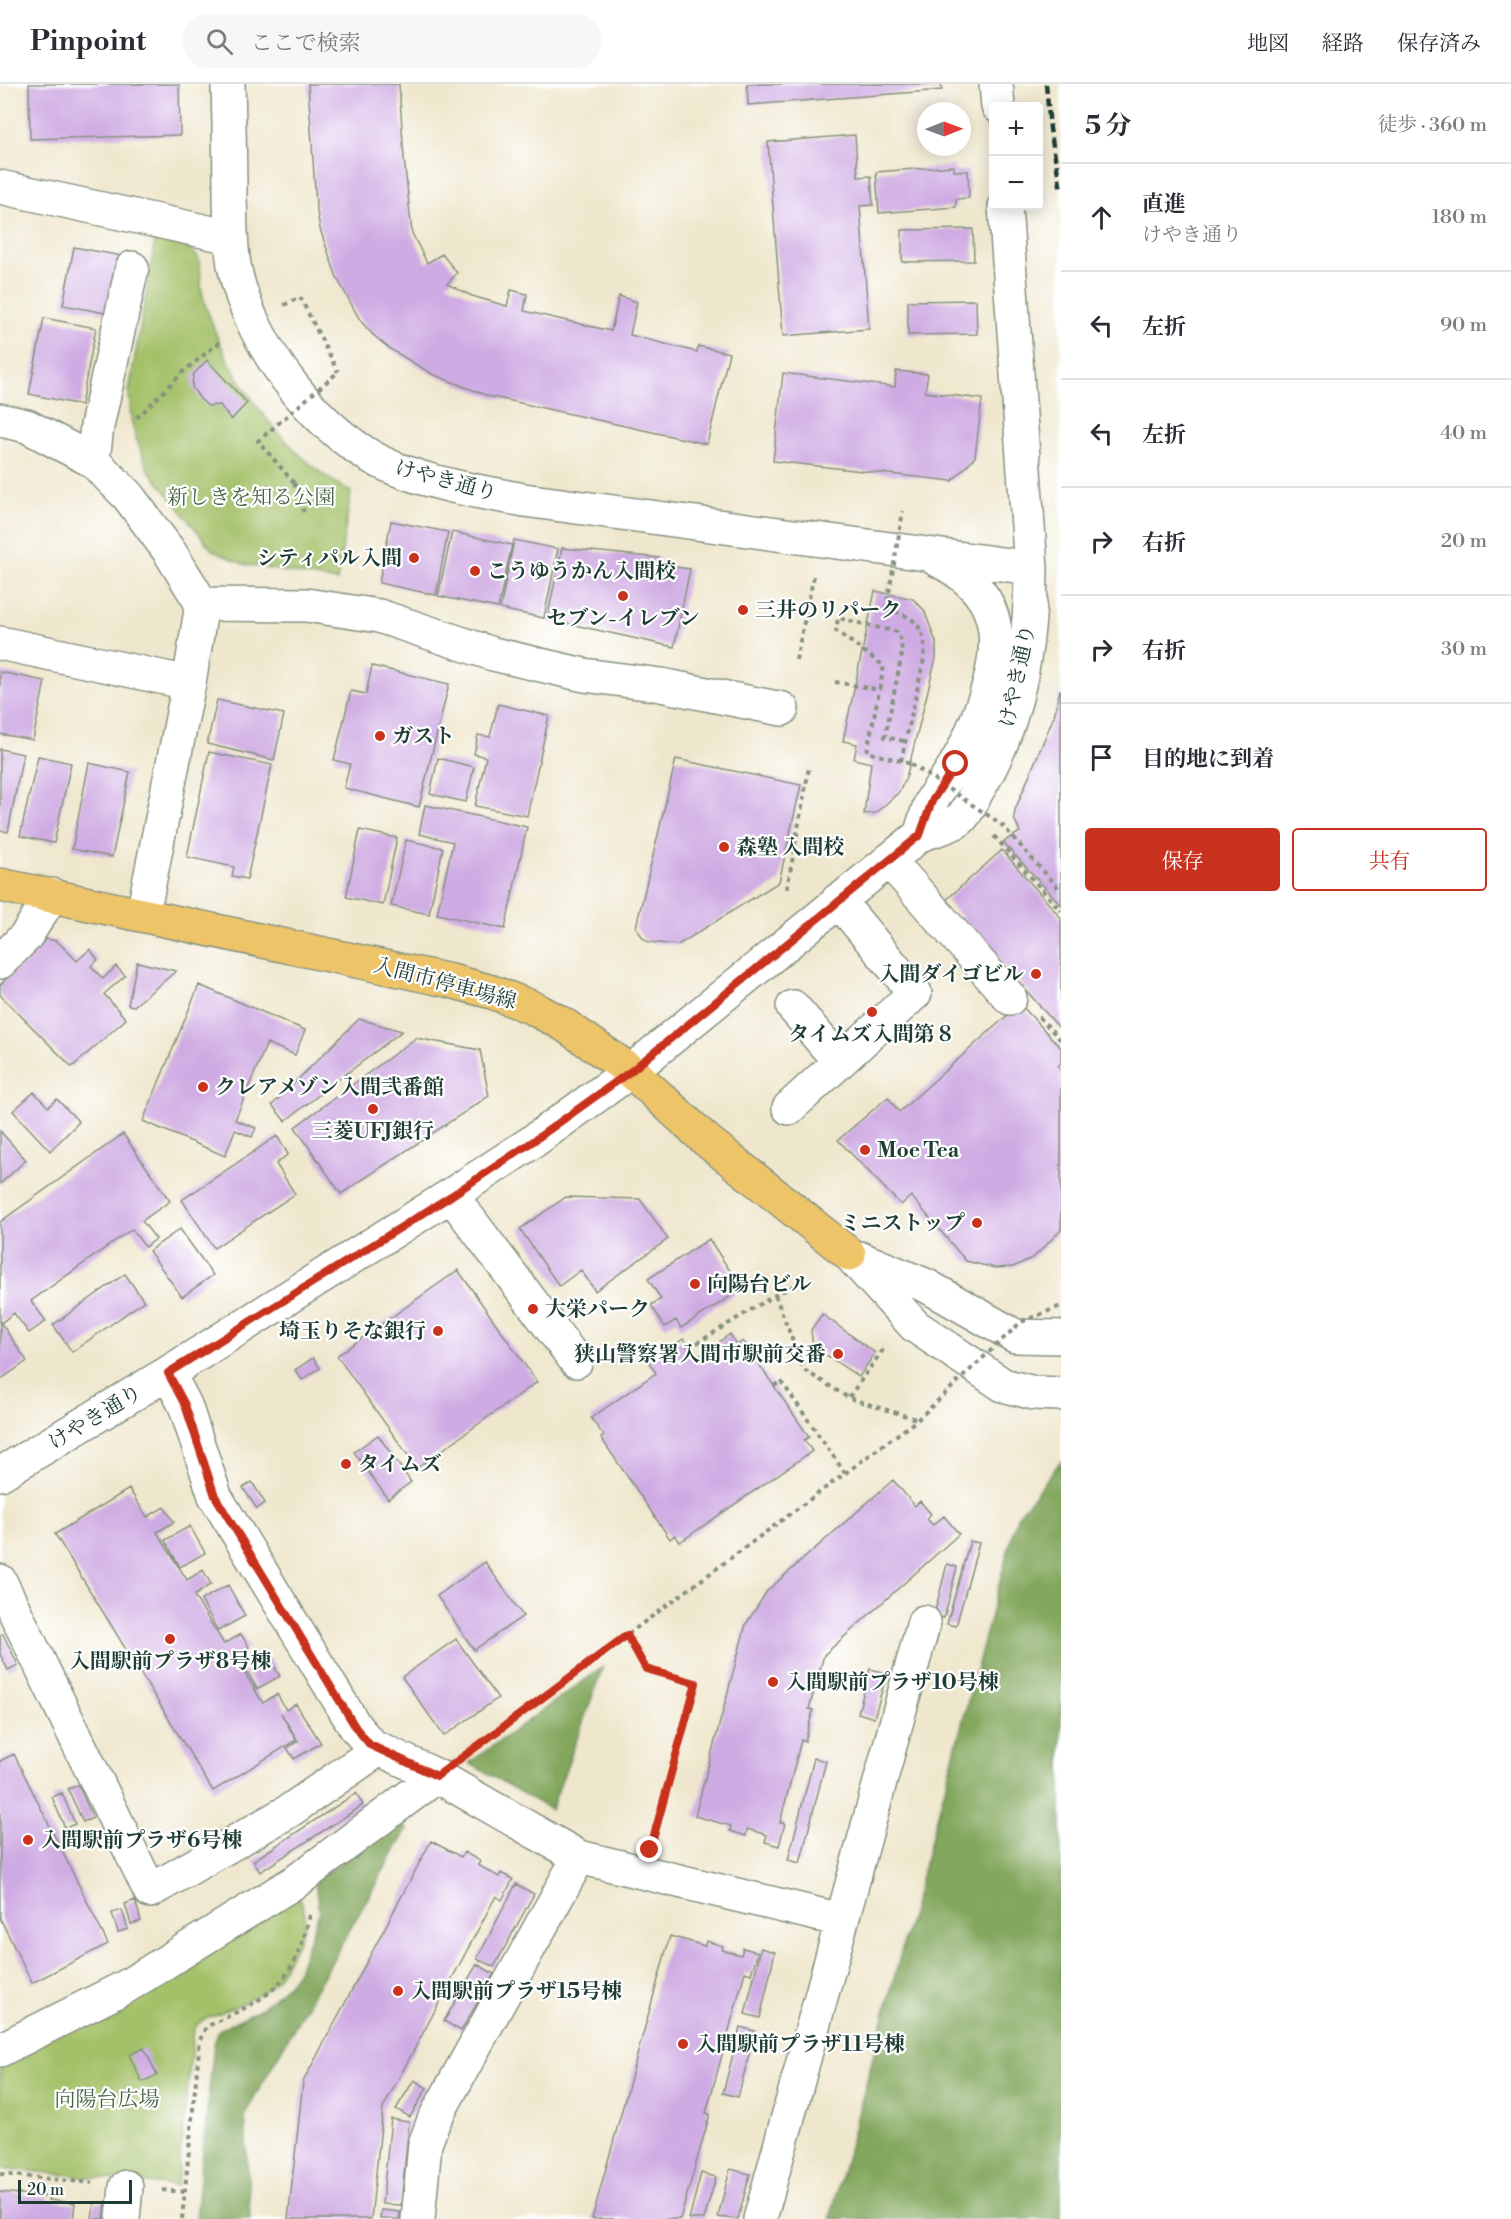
<!DOCTYPE html>
<html lang="ja">
<head>
<meta charset="utf-8">
<style>
	:root { --surface:#fff; --page:#f7f7f7; --text:#2b2b33; --muted:#7c7c81; --line:#e1e1e2; --accent:#c8321e }
	body { margin:0; font-family:"Libre Bodoni","Noto Serif JP",serif; background:var(--page); color:var(--text) }
	.controls { position:absolute; right:18px; top:18px; display:grid; overflow:hidden; border-radius:6px; box-shadow:0 3px 15px #0003 }
	.controls button { width:54px; height:54px; display:grid; place-items:center; padding:0; border:0; border-bottom:2px solid var(--line); background:var(--surface); color:var(--text); font:30px sans-serif }
	.compass { position:absolute; left:917px; top:18px; width:54px; height:54px; border-radius:50%; background:var(--surface); box-shadow:0 3px 15px #0003; rotate:89deg }
	.scale { position:absolute; left:18px; bottom:15px; width:114px; box-sizing:border-box; padding-left:6px; border:3px solid #1f3d34; border-top:0; font-size:16px; line-height:21px; white-space:nowrap; color:#1f3d34; -webkit-text-stroke:4px #fff; paint-order:stroke }
	.stop { position:absolute; width:18px; height:18px; margin:-14px; border:4px solid #c8321e; border-radius:50%; background:#fff }
	.stop.end { background:#c8321e; border-color:#fff; box-shadow:0 2px 6px #0008 }
	.list { margin:0; padding:0; list-style:none }
	h2 { display:flex; justify-content:space-between; align-items:center; height:78px; margin:0; padding:0 24px; font-size:26px }
	h2 small { font-size:20px; font-weight:400; color:var(--muted) }
	.list li { display:grid; grid-template-columns:39px 1fr auto; gap:18px; align-items:center; box-sizing:border-box; height:108px; padding:0 24px; border-top:2px solid var(--line) }
	.list b { display:block; font-size:22px; white-space:nowrap }
	.list p { margin:0; font-size:20px; white-space:nowrap; color:var(--muted) }
	.list em { font-size:20px; font-style:normal; color:var(--muted) }
	.actions { display:flex; gap:12px; padding:18px 24px }
	.actions a { flex:1; padding:14px 0; border:2px solid var(--accent); border-radius:6px; text-align:center; font-size:21px; color:var(--accent) }
	.actions .main { background:var(--accent); color:#fff }
	.icon { flex:none; width:33px; height:33px; fill:none; stroke:currentColor; stroke-width:2; stroke-linecap:round; stroke-linejoin:round }
	.map { position:relative; flex:none; width:1061px; height:2135px; overflow:hidden }
	header { display:flex; align-items:center; gap:36px; box-sizing:border-box; height:84px; padding:0 30px; background:var(--surface); border-bottom:2px solid var(--line) }
	header strong { font-size:28px }
	nav { display:flex; gap:33px; margin-inline-start:auto; font-size:21px }
	.search { width:420px; height:54px; background:var(--page); display:flex; align-items:center; gap:15px; box-sizing:border-box; padding:0 21px; border-radius:33px; color:var(--muted); font-size:22px }
	main { display:flex }
	aside { flex:1; background:var(--surface) }
	.map>svg:first-child { display:block }
	.green { fill:#a4c169; stroke:#627f4e; stroke-width:1.5 }
	.forest { fill:#83a75d; stroke:#517248; stroke-width:1.5 }
	.building { fill:#cfabe3 }
	.lines { fill:none; stroke-linecap:round; stroke-linejoin:round }
	.minor-casing { stroke:#879280; stroke-width:36 }
	.major-casing { stroke:#879280; stroke-width:36 }
	.path { stroke:#879280; stroke-width:4; stroke-dasharray:4.5 4.5; stroke-linecap:butt }
	.minor { stroke:#fff; stroke-width:33 }
	.major { stroke:#eec469; stroke-width:33 }
	.rail { stroke:#1f3d34; stroke-width:4.5; stroke-dasharray:9 4.5; stroke-linecap:butt }
	.path-bridge { stroke:#879280; stroke-width:4; stroke-dasharray:4.5 4.5; stroke-linecap:butt }
	.route { stroke:#c8321e; stroke-width:8 }
	.poi-dot { fill:#c8321e; stroke:#fff; stroke-width:2 }
	.labels { text-anchor:middle; stroke-width:4.5; stroke-linejoin:round; paint-order:stroke }
	.street-label { font-size:21px; fill:#1f3d34; stroke:#fff }
	.park-label { font-size:21px; fill:#476544; stroke:#fff }
	.poi-label { font-size:21px; font-weight:bold; fill:#1f3d34; stroke:#fff; text-anchor:start }
</style>
</head>
<body>
<header>
<strong>Pinpoint</strong>
<div class="search"><svg class="icon" aria-label="search" viewBox="0 0 24 24"><circle cx="10" cy="10" r="6"/><path d="M15 15l6 6"/></svg>ここで検索</div>
<nav><a>地図</a><a>経路</a><a>保存済み</a></nav>
</header>
<main>
<div class="map">
<svg width="1061" height="2135" viewBox="0 0 1061 2135">
	<rect width="100%" height="100%" fill="#fff"/>
	<filter id="ink" filterUnits="userSpaceOnUse"><feTurbulence type="fractalNoise" baseFrequency=".0167" numOctaves="2"/><feDisplacementMap in="SourceGraphic" scale="12" xChannelSelector="R" yChannelSelector="G"/><feConvolveMatrix kernelMatrix="1 2 1 2 8 2 1 2 1" color-interpolation-filters="sRGB"/></filter>
	<filter id="wash" filterUnits="userSpaceOnUse"><feTurbulence type="fractalNoise" baseFrequency=".008" numOctaves="4" result="noise"/><feDisplacementMap in="SourceGraphic" scale="24" xChannelSelector="R" yChannelSelector="G"/><feGaussianBlur stdDeviation="1.35" result="paint"/><feColorMatrix in="noise" values="0 0 0 0 0 0 0 0 0 0 0 0 0 0 0 0 0 1.4 0 .05"/><feComposite in="paint" operator="in"/></filter>
	<g filter="url(#wash)">
		<rect width="100%" height="100%" fill="#efe7cd"/>
		<path class="green" d="M155,157C169,159 188,159 197,172C202,181 200,197 202,208C204,217 207,226 210,234C233,301 288,374 351,408L337,497L243,480L212,466L148,385L136,354L131,335L129,308Z
			M296,1811C303,1817 305,1826 305,1836C304,1849 281,1892 271,1901C254,1917 223,1927 201,1937L194,1944L177,2102L0,2084V1980Z"/>
		<path class="forest" d="M1061,1377V2135H830L1017,1433Z
			M603,1583L551,1726L469,1679Z
			M396,1739L407,1745L245,2030L250,2135H196L214,1960L219,1946L260,1925L289,1900L298,1887L319,1829L315,1796Z"/>
		<g id="blocks">
			<path class="building" d="M29,0H179L180,51L30,55Z
				M308,0H399L404,74L412,149L427,179L442,170L457,189L447,200L472,212L507,222L511,206L527,210L524,227L611,247L619,212L637,218L630,251L697,268L698,262L729,269L707,360L488,312L432,290L390,265L372,250L360,236L337,194L320,145L316,121Z
				M747,0H941L942,6L748,21Z
				M855,51L858,93L871,92L873,121L860,122L869,245L783,252L768,58Z
				M954,82V87H968L969,114L956,115V123L879,129L876,88Z
				M973,145L974,177L902,178V146Z
				M74,163L122,172L111,230L63,221Z
				M976,216L977,250L908,251V217Z
				M44,234L96,244L81,321L29,310Z
				M207,276L247,319L231,336L220,321L208,322L200,315L192,303L193,291Z
				M896,287L928,290L925,308L982,315L975,373L952,397L773,377L783,289L895,303Z
				M391,437L448,448L436,511L379,499Z
				M452,448L512,461L498,524L438,512Z
				M514,456L558,465L544,534L500,525Z
				M562,464L659,474L658,481L690,485L674,563L547,535Z
				M875,507L913,515L924,526L936,558V574L906,694L899,708L886,720L875,729L864,730L871,679L854,675L857,660L843,657Z
				M372,582L449,600L419,723L344,704L350,680L334,676L351,607L366,610Z
				M0,588L45,597L33,656L0,650Z
				M1060,606H1061V821L1003,758L1020,748L1014,734L1015,726L1054,632Z
				M217,616L284,630L274,676L207,660Z
				M498,620L549,632L527,732L475,722L486,673L474,670L478,651L490,653Z
				M0,665L23,670L8,748L0,746Z
				M209,668L272,681L247,795L232,792L234,783L187,773Z
				M38,672L71,679L54,759L20,752Z
				M438,674L474,683L466,718L430,710Z
				M676,675L801,701L779,798L678,861L649,858L643,854L636,843Z
				M89,679L130,688L112,773L72,765Z
				M425,721L527,743L505,845L437,830L453,758L419,750Z
				M360,746L397,754L383,821L346,813Z
				M406,756L443,764L429,830L391,822Z
				M1002,766L1061,834V946L946,816Z
				M46,855L57,857L77,877L90,865L98,876L91,882L103,895L116,882L125,892L104,910L126,935L72,983L0,911V901Z
				M137,878L176,887L134,922L128,921Z
				M199,901L305,946L295,971L267,959L235,1036L256,1044L252,1053L235,1046L225,1072L143,1037Z
				M1020,920L1061,964V979L1058,982L1061,986V1146L1034,1173L1013,1183L995,1184L966,1177L911,1112L901,1121L838,1056L888,1013L899,1028Z
				M359,935L402,947L285,1037L272,1021Z
				M416,954L480,966L489,1012L341,1110L295,1043Z
				M34,1008L48,1023L57,1015L79,1038L50,1067L13,1027Z
				M0,1047L26,1076L0,1100Z
				M123,1050L170,1117L142,1137L156,1155L145,1163L132,1145L31,1217L46,1237L29,1249L14,1229L1,1239L27,1277L0,1296V1138Z
				M277,1052L288,1070L276,1080L295,1110L214,1164L182,1116Z
				M566,1113L640,1115L668,1155L595,1207L581,1186L559,1202L520,1145Z
				M180,1145L213,1191L182,1213L149,1167Z
				M709,1155L742,1205L681,1244L676,1236L665,1243L651,1221L661,1215L648,1195Z
				M458,1186L537,1298L417,1384L337,1272Z
				M125,1190L144,1217L72,1268L53,1241Z
				M822,1230L875,1269L859,1293L813,1262L811,1246Z
				M730,1250L737,1261L743,1257L809,1353L804,1356L812,1367L680,1458L675,1451L670,1455L601,1354L604,1352L591,1334L656,1289L649,1279L683,1255L696,1274Z
				M313,1274L320,1284L302,1296L295,1286Z
				M378,1351L411,1398L388,1415L354,1368Z
				M893,1396L915,1422L920,1417L931,1430L927,1435L933,1441L944,1432L959,1450L824,1571L809,1625L813,1626L805,1657L801,1656L780,1739H785L779,1762L765,1758L767,1751L747,1745L746,1752L730,1747L731,1742L695,1732L746,1540L767,1507Z
				M252,1398L265,1419L257,1425L243,1404Z
				M129,1405L147,1433L164,1423L174,1438L157,1448L187,1496L203,1486L211,1500L194,1512L224,1560L241,1550L249,1563L235,1573L263,1619L277,1610L286,1626L296,1620L321,1659L294,1675L287,1664L298,1657L281,1629L296,1656L213,1707L55,1450Z
				M190,1442L205,1469L180,1483L165,1456Z
				M970,1457L979,1459L956,1542L947,1540Z
				M485,1478L523,1532L474,1566L437,1512Z
				M947,1480L957,1483L944,1534L934,1531Z
				M228,1501L245,1532L218,1547L201,1516Z
				M3,1550L18,1581L8,1586L0,1570V1551Z
				M456,1555L498,1614L444,1652L402,1593Z
				M264,1566L280,1592L257,1605L242,1579Z
				M870,1585L887,1589L874,1634L858,1629Z
				M14,1670L108,1860L32,1899L0,1834V1677Z
				M814,1674L826,1677L800,1779L788,1776Z
				M78,1701L93,1734L83,1738L68,1705Z
				M62,1709L75,1740L65,1744L52,1713Z
				M356,1709L363,1721L260,1788L253,1777Z
				M431,1757L461,1773L464,1768L480,1777L478,1781L499,1793L501,1789L513,1795L502,1816L496,1812L383,2024L371,2135H288L303,1998Z
				M516,1800L534,1810L494,1883L477,1875Z
				M135,1816L141,1837L131,1840L125,1820Z
				M122,1826L128,1845L118,1848L112,1829Z
				M670,1852L705,1862L706,1857L723,1862L722,1866L741,1871L743,1864L758,1868L751,1890L745,1888L706,2029L710,2030L680,2135H592Z
				M761,1864L775,1868L760,1934L745,1930Z
				M477,1880L494,1890L461,1947L444,1937Z
				M740,1943L755,1947L738,2013L723,2009Z
				M144,1964L157,1991L142,1998L129,1971Z
				M414,1996L427,2004L410,2033L396,2025Z
				M391,2035L409,2038L401,2121L382,2120Z
				M730,2085L750,2090L738,2135L718,2133Z
				M701,2089L716,2093L704,2135H689Z
				M0,2108L49,2113L48,2116L75,2119L73,2135H0Z
				M94,2118H106L104,2135H92Z
				M381,2126L400,2128L399,2135H380Z"/>
		</g>
	</g>
	<g filter="url(#ink)">
		<use href="#blocks" fill-opacity="0" stroke="#879280" stroke-width="1.5"/>
		<g class="lines">
			<defs>
				<path id="minor" d="M996,0L998,22
					M0,103L231,153
					M1005,122L1031,484
					M0,336L27,342L93,377L128,412L169,467L202,520L189,599L143,830
					M93,377L97,342L132,184
					M202,520L306,521L379,532L493,570L584,591L661,601L782,625
					M0,559L189,599
					M920,751C924,740 927,727 932,716C939,704 948,693 955,681C968,660 977,637 985,614C1006,551 999,506 936,475
					M889,776L1010,914
					M0,878L26,852L52,811
					M793,923L839,977
					M789,1024L915,909L838,816
					M451,1111L576,1277
					M849,1170L915,1242L1003,1301L1034,1309L1061,1310
					M859,1174L927,1202L1015,1252L1061,1253
					M168,1289L185,1321L215,1412L356,1644L371,1661L437,1692L579,1773L841,1836
					M0,1390L168,1289L451,1111L532,1058L631,987L920,751C932,746 948,743 959,736C966,731 972,717 976,709C1018,642 1031,563 1031,484L524,416C481,408 437,401 396,385C322,356 251,263 235,186C230,163 231,138 230,114C230,76 229,38 228,0
					M0,1497L150,1807L289,1727L379,1665
					M0,1966L127,1902L298,1796L437,1692
					M123,2135L126,2103
					M418,2135L425,2060L434,2036L579,1773
					M760,2135L924,1538"/>
				<path id="major" d="M0,801L451,897L492,908L531,923L563,940L631,987L706,1056L849,1170"/>
			</defs>
			<use href="#minor" class="minor-casing"/>
			<use href="#major" class="major-casing"/>
			<path class="path" d="M284,221L300,213L338,288
				M136,333L139,332L184,287L221,257
				M294,399L304,428
				M886,526C916,531 927,545 924,575L901,677L911,680
				M796,576L814,491
				M835,598L880,606
				M901,677L867,668L884,582L836,547L838,534L897,548L901,557L902,570L885,653L904,657
				M1001,740L1061,807
				M994,752L1061,827
				M787,805L809,684
				M1039,933L1061,956
				M775,1211L804,1286L849,1314L916,1335
				M689,1264L775,1211L800,1199
				M774,1302L781,1297L845,1389
				M849,1313L885,1263
				M627,1551L646,1585L696,1599L653,1754
				M469,1668L917,1336L930,1324
				M0,2090L92,2099
				M162,2106L185,2108
				M182,2135L200,1956L206,1943C270,1912 292,1905 310,1831"/>
			<use href="#minor" class="minor"/>
			<use href="#major" class="major"/>
			<path class="rail" d="M1046,0L1050,45L1061,106"/>
			<path class="path-bridge" d="M294,399L258,357L338,288
				M886,526L903,427
				M911,680L1001,740
				M930,1324L1021,1238L1061,1222"/>
		</g>
	</g>
	<g class="lines" filter="url(#ink)">
		<path class="route" d="M650,1766L696,1599L646,1585L627,1551L437,1692L370,1661L356,1644L215,1412L185,1321L168,1289L451,1112L532,1058L631,987L920,751L932,717L956,680"/>
	</g>
	<g class="poi-dot">
		<circle cx="414" cy="474" r="6"/>
		<circle cx="475" cy="487" r="6"/>
		<circle cx="623" cy="512" r="6"/>
		<circle cx="743" cy="526" r="6"/>
		<circle cx="380" cy="652" r="6"/>
		<circle cx="724" cy="763" r="6"/>
		<circle cx="1036" cy="890" r="6"/>
		<circle cx="872" cy="928" r="6"/>
		<circle cx="203" cy="1003" r="6"/>
		<circle cx="373" cy="1025" r="6"/>
		<circle cx="865" cy="1066" r="6"/>
		<circle cx="977" cy="1139" r="6"/>
		<circle cx="695" cy="1200" r="6"/>
		<circle cx="533" cy="1225" r="6"/>
		<circle cx="438" cy="1247" r="6"/>
		<circle cx="838" cy="1270" r="6"/>
		<circle cx="346" cy="1380" r="6"/>
		<circle cx="170" cy="1555" r="6"/>
		<circle cx="773" cy="1598" r="6"/>
		<circle cx="28" cy="1756" r="6"/>
		<circle cx="398" cy="1907" r="6"/>
		<circle cx="683" cy="1960" r="6"/>
	</g>
	<g class="labels">
		<g class="street-label">
			<text transform="translate(446 396) rotate(15)" y="7">けやき通り</text>
			<text transform="translate(1017 592) rotate(-78)" y="7">けやき通り</text>
			<text transform="translate(445 899) rotate(15)" y="7">入間市停車場線</text>
			<text transform="translate(95 1333) rotate(-31)" y="7">けやき通り</text>
		</g>
		<g class="park-label">
			<text x="251" y="420">新しきを知る公園</text>
			<text x="107" y="2022">向陽台広場</text>
		</g>
		<g class="poi-label">
			<text x="402" y="481" text-anchor="end">シティパル入間</text>
			<text x="487" y="494">こうゆうかん入間校</text>
			<text x="755" y="533">三井のリパーク</text>
			<text x="623" y="541" text-anchor="middle">セブン-イレブン</text>
			<text x="392" y="659">ガスト</text>
			<text x="736" y="770">森塾 入間校</text>
			<text x="1024" y="897" text-anchor="end">入間ダイゴビル</text>
			<text x="872" y="957" text-anchor="middle">タイムズ入間第８</text>
			<text x="215" y="1010">クレアメゾン入間弐番館</text>
			<text x="373" y="1054" text-anchor="middle">三菱UFJ銀行</text>
			<text x="877" y="1073">Moe Tea</text>
			<text x="965" y="1146" text-anchor="end">ミニストップ</text>
			<text x="707" y="1207">向陽台ビル</text>
			<text x="545" y="1232">大栄パーク</text>
			<text x="426" y="1254" text-anchor="end">埼玉りそな銀行</text>
			<text x="826" y="1277" text-anchor="end">狭山警察署入間市駅前交番</text>
			<text x="358" y="1387">タイムズ</text>
			<text x="170" y="1584" text-anchor="middle">入間駅前プラザ8号棟</text>
			<text x="785" y="1605">入間駅前プラザ10号棟</text>
			<text x="40" y="1763">入間駅前プラザ6号棟</text>
			<text x="410" y="1914">入間駅前プラザ15号棟</text>
			<text x="695" y="1967">入間駅前プラザ11号棟</text>
		</g>
	</g>
</svg>
<div class="controls">
<button>+</button>
<button>−</button>
</div>
<svg class="compass" viewBox="-18 -18 36 36"><path d="M0-13l5 13h-10z" fill="#e53935"/><path d="M0 13l5-13h-10z" fill="#7c7c81"/></svg>
<div class="scale">20 m</div>
<div class="stop" style="left:956px;top:680px"></div>
<div class="stop end" style="left:650px;top:1766px"></div>
</div>
<aside>
<h2>5 分<small>徒歩 · 360 m</small></h2>
<ul class="list">
<li><svg class="icon" aria-label="ahead" viewBox="0 0 24 24"><path d="M12 20V5M6 11l6-6 6 6"/></svg><div><b>直進</b><p>けやき通り</p></div><em>180 m</em></li>
<li><svg class="icon" aria-label="left" viewBox="0 0 24 24"><path d="M17 20v-9H6M10 6l-5 5 5 5"/></svg><div><b>左折</b></div><em>90 m</em></li>
<li><svg class="icon" aria-label="left" viewBox="0 0 24 24"><path d="M17 20v-9H6M10 6l-5 5 5 5"/></svg><div><b>左折</b></div><em>40 m</em></li>
<li><svg class="icon" aria-label="right" viewBox="0 0 24 24"><path d="M7 20v-9h11M14 6l5 5-5 5"/></svg><div><b>右折</b></div><em>20 m</em></li>
<li><svg class="icon" aria-label="right" viewBox="0 0 24 24"><path d="M7 20v-9h11M14 6l5 5-5 5"/></svg><div><b>右折</b></div><em>30 m</em></li>
<li><svg class="icon" aria-label="arrive" viewBox="0 0 24 24"><path d="M6 21V4h12l-3 4 3 4H6"/></svg><div><b>目的地に到着</b></div></li>
</ul>
<div class="actions"><a class="main">保存</a><a>共有</a></div>
</aside>
</main>
</body>
</html>
